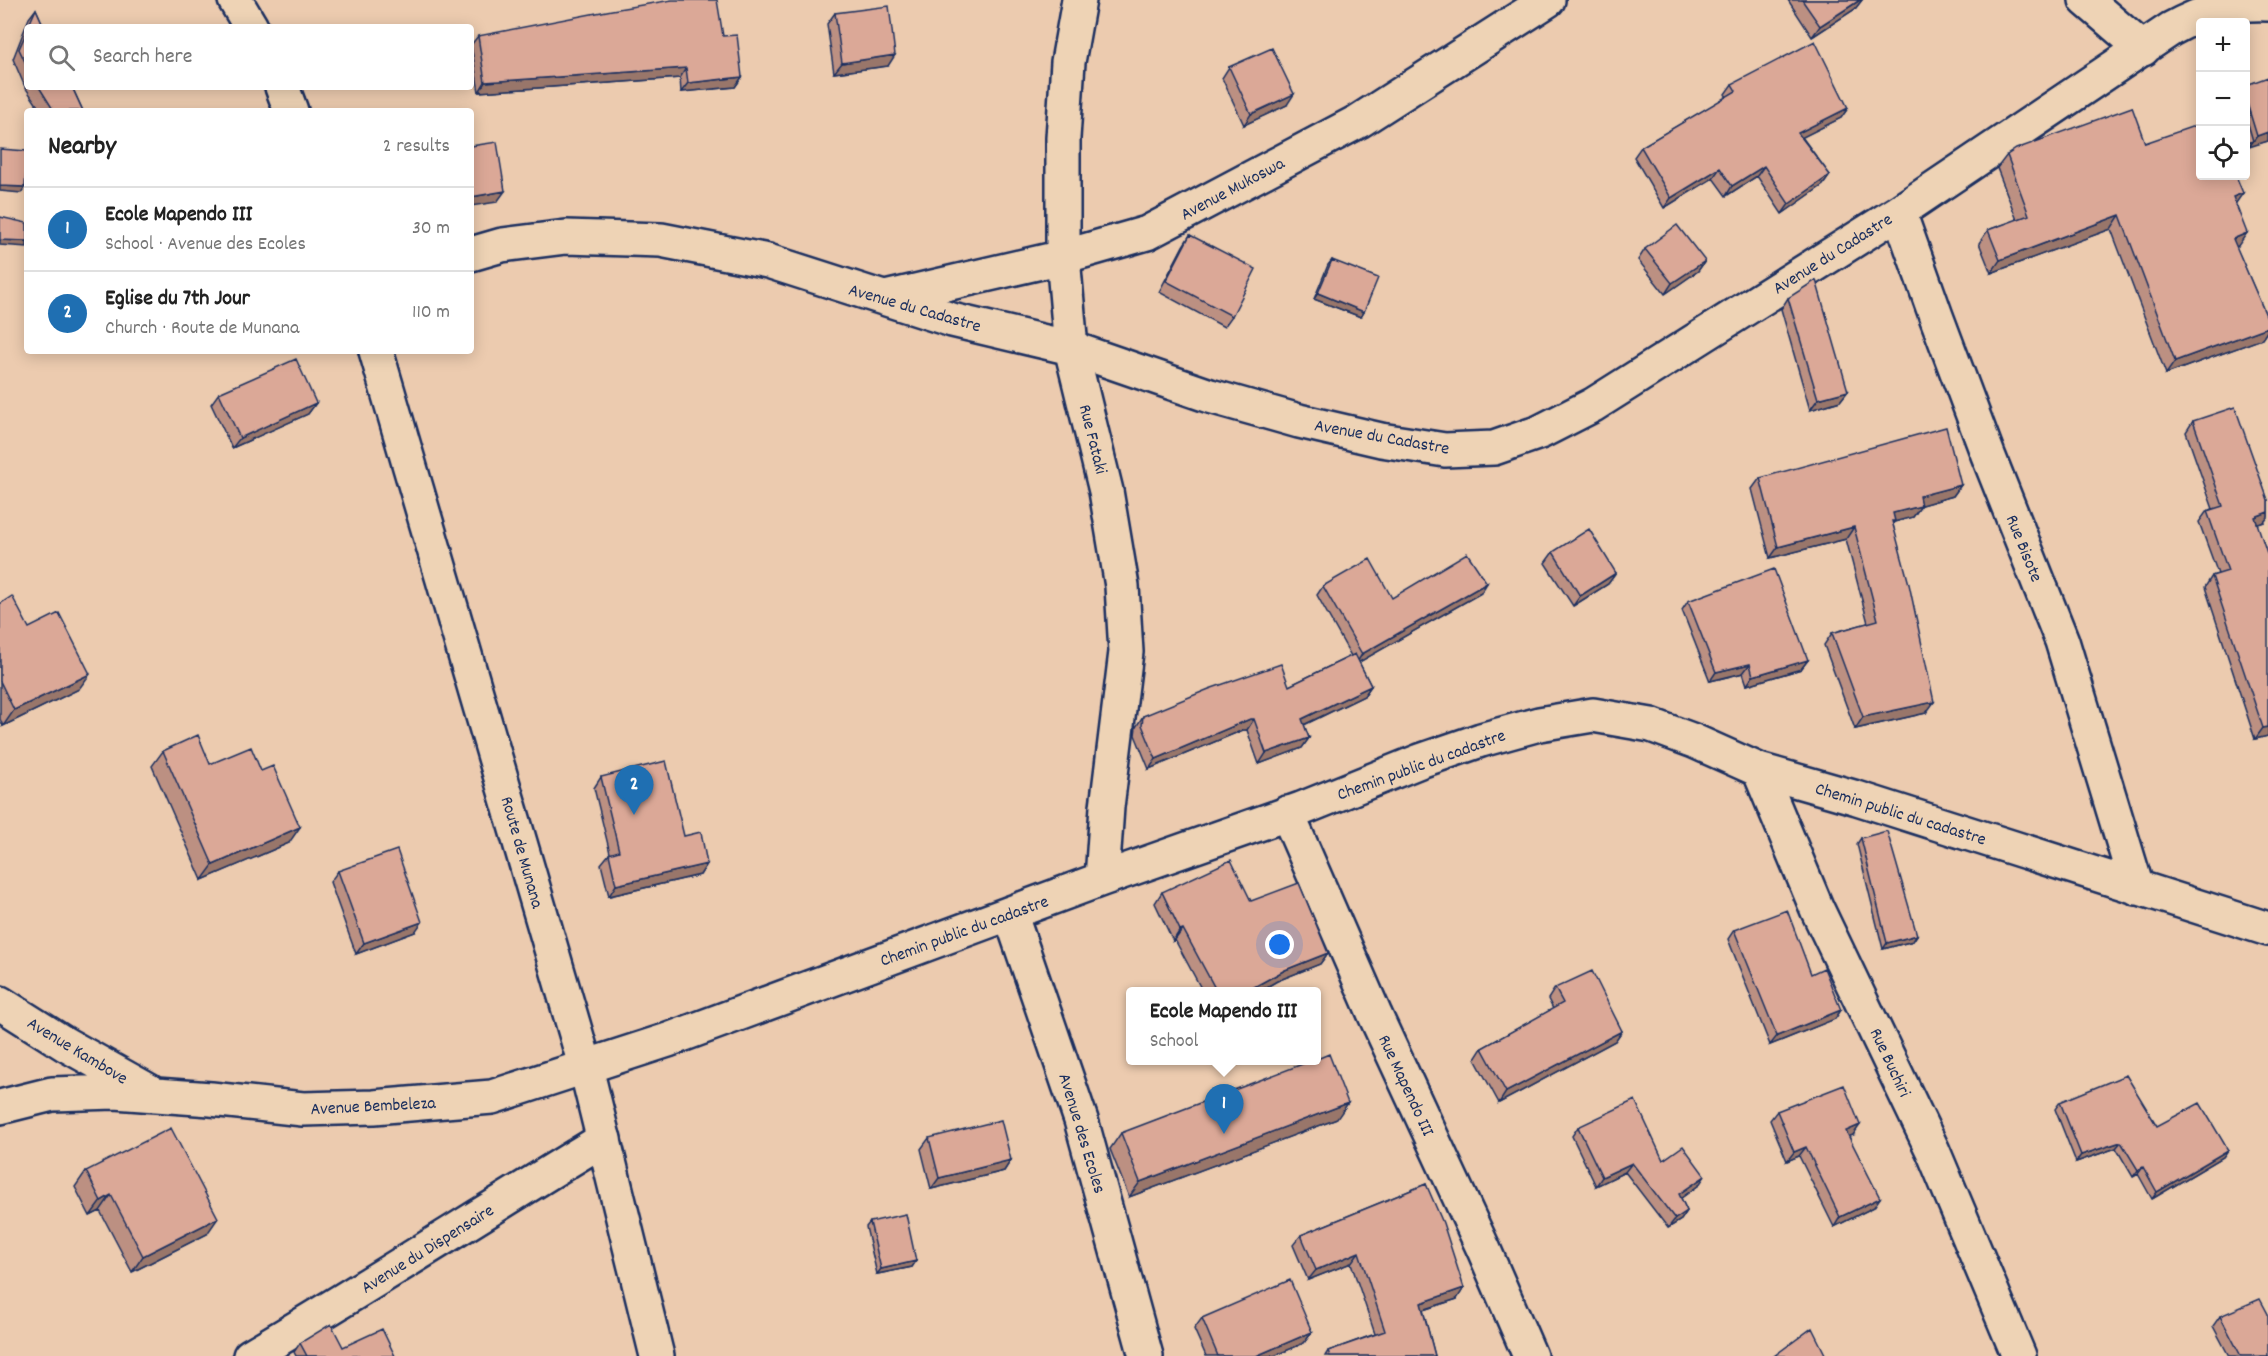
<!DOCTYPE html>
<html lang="en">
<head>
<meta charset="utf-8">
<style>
	:root { --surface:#fff; --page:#f2f2f2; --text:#222; --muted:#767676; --line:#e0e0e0; --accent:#1f6fb2 }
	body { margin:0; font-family:Dekko,sans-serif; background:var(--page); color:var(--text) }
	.controls { position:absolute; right:18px; top:18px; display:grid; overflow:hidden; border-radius:6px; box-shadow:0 3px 15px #0003 }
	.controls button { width:54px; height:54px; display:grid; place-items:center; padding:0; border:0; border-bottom:2px solid var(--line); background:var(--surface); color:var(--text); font:30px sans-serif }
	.you { position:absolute; left:1280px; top:945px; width:21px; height:21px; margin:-15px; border:4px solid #fff; border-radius:50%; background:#1a73e8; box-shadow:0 0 0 9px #1a73e833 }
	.badge { display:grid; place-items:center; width:39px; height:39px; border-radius:50%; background:var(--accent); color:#fff; font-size:20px; font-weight:700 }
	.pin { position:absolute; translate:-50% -50px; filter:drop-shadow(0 2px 3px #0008) }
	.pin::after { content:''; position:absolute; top:32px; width:21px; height:18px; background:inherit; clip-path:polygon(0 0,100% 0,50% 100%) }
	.popup { position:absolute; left:1126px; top:987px; width:195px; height:78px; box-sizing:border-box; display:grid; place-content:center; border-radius:6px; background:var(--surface); filter:drop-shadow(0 2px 4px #0005); font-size:20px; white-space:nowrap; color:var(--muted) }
	.popup b { font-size:22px; color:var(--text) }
	.popup::after { content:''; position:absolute; left:50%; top:100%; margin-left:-12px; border:12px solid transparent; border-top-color:var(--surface) }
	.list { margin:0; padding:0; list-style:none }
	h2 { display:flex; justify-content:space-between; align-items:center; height:78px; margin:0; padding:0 24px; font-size:26px }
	h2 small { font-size:20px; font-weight:400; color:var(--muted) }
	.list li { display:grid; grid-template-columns:39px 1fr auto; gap:18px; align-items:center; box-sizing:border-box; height:84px; padding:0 24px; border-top:2px solid var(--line) }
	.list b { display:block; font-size:22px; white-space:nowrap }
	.list p { margin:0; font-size:20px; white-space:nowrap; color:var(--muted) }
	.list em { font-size:20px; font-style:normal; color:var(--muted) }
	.icon { flex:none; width:33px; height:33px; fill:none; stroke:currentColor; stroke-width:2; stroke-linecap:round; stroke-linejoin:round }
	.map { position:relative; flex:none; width:2268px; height:1356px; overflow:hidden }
	.search { position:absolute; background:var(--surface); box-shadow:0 3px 15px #0003; left:24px; top:24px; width:450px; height:66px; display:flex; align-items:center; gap:15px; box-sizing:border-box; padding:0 21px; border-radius:6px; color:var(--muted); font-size:22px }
	.panel { position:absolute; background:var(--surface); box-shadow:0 3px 15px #0003; left:24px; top:108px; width:450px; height:246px; border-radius:6px }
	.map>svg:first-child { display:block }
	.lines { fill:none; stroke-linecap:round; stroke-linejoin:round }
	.minor-casing { stroke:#1b2f5e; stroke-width:38 }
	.secondary-casing { stroke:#1b2f5e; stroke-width:38 }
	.minor { stroke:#eed3b5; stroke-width:33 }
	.secondary { stroke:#eed3b5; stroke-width:33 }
	.wall { fill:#bc9082; stroke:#1b2f5e; stroke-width:1.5 }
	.shaded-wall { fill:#99766a; stroke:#1b2f5e; stroke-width:1.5 }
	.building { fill:#dba897; stroke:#1b2f5e; stroke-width:1.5 }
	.labels { text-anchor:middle; stroke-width:5; stroke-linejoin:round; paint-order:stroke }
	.street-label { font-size:18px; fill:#1b2f5e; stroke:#eed3b5 }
</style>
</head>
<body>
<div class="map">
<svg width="2268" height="1356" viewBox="0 0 2268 1356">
	<rect width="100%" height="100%" fill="#eccbaf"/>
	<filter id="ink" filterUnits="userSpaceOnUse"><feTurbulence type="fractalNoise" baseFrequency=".0167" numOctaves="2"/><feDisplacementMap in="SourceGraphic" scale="12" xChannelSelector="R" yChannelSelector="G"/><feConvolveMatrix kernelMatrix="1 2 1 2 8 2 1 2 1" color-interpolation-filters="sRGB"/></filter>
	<g filter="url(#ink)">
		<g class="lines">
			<defs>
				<path id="minor" d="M1079,0L1068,62L1063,138V257L1071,348L1106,491L1122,586L1126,652L1107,807L1102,879
					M2086,0L2143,49
					M1899,212L1936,316L1988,455L2062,641L2137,888
					M471,254L502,245L566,237L661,240L768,261L952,320L1071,348L1210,396L1299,421L1381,440L1445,450L1494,448L1540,432L1593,405L1899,212L2171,29C2202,12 2233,2 2268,4
					M885,298L1063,257L1147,233L1359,121L1548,0
					M1759,770L1817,909L1933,1151L2019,1356
					M1287,813L1375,1015L1484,1250L1530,1356
					M1010,913L1081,1120L1146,1356
					M0,1003L65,1044L149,1091
					M0,1107L52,1094L115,1092L211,1099L303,1109L374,1107L492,1097L668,1040L1102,879L1301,809L1420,761L1481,740L1539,724L1593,715L1651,725L1694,741L1759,770L1857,798L2268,929
					M250,1356C369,1286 485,1211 604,1139"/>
				<path id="secondary" d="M235,0L251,27
					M282,87L291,111
					M376,351L586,1068L657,1356"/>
			</defs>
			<use href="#minor" class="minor-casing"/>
			<use href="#secondary" class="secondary-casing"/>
			<use href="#minor" class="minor"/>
			<use href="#secondary" class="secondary"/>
		</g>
		<path class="wall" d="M1788,0H1862L1855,9L1812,37Z
			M36,9L44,27H27V87H72L83,111H41L25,87L13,59L29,18Z
			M835,13L888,66L834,73L827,24Z
			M478,36L742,77L735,87L681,92L680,78L479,92L471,45Z
			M1229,67L1287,105L1244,125L1222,78Z
			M1732,84L1848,108L1841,118L1802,137L1830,175L1823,185L1782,214L1757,176L1726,196L1713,178L1664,208L1634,157L1641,147L1727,97L1725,94Z
			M2246,85L2268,141L2249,146L2246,152Z
			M2145,143L2235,204L2238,246L2236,247L2268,320V330L2262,339L2166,374L2111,229L1991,273L1979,243L1988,230L2017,220L1997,168L2007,155Z
			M1190,235L1232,316L1224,327L1159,292L1183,246Z
			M1645,249L1705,261L1698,271L1665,294L1638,260Z
			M1332,260L1364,312L1361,317L1314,299L1328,265Z
			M1788,298L1848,391L1840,401L1810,410L1781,309Z
			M219,393L316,403L308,414L232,448L211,404Z
			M2193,421L2268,500V517L2264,522L2257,524L2268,736L2255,739L2205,587L2212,576L2218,574L2199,522L2207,511L2213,509L2186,432Z
			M1760,478L1961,485L1953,496L1921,505L1913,517L1894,522L1893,524L1926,713L1855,729L1824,645L1832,633L1868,623L1846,539L1770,558L1752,489Z
			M1553,552L1616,573L1608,584L1573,606L1545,563Z
			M1323,586L1392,598L1481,593L1359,662L1371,686L1364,696L1304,725L1309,738L1302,748L1259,764L1247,730H1243L1149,769L1135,735L1136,727L1143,716L1289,686L1351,656L1317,595Z
			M1688,601L1808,660L1801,669L1747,685L1743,673L1710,681L1682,610Z
			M0,604L29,628L79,689L3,726L0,719Z
			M163,751L210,764L289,843L202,880L152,766Z
			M601,777L707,864L700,875L609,896L601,864L610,853L594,788Z
			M1861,838L1917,935L1913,941L1883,949L1857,844Z
			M338,871L415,932L356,954L330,882Z
			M1162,892L1251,901L1328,953L1320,964L1277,981L1258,992H1203L1175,940L1173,941L1155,903Z
			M1734,930L1811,974L1841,1010L1835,1019L1770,1045L1728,939Z
			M1555,988L1622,1031L1615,1041L1499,1103L1475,1059L1482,1048L1553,1009L1548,999Z
			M2060,1102L2157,1126L2228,1150L2223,1157L2152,1199L2138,1174L2133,1177L2116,1148L2076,1162L2055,1109Z
			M1777,1111L1853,1135L1849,1136L1874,1207L1834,1227L1799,1156L1787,1161L1770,1120Z
			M1337,1119L1129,1197L1110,1149L1121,1133Z
			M1578,1127L1663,1160L1699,1185L1681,1198L1687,1211L1681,1220L1668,1228L1625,1172L1596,1186L1572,1136Z
			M929,1138L1011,1160L1004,1171L931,1189L921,1149Z
			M86,1171L207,1234L132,1272L100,1211L90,1216L75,1187Z
			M1426,1184L1457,1299L1423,1310L1435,1356H1325L1328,1351L1375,1334L1351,1263L1308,1280L1293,1245L1301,1235Z
			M870,1222L916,1261L912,1267L877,1274L866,1227Z
			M2220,1316L2268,1356H2229L2213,1326Z
			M1202,1318L1312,1332L1304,1343L1274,1356H1206L1194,1329Z
			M300,1343L343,1347L395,1356H296L294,1352Z"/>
		<path class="shaded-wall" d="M1860,0H1862L1855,9L1812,37L1820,26Z
			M895,55L888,66L834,73L842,63Z
			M686,68L680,78L479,92L485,82Z
			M742,77L735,87L681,92L688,83Z
			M1294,94L1287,105L1244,125L1251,114Z
			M1848,108L1841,118L1791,143L1798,133Z
			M2268,132V141L2249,147L2257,136Z
			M2253,141L2246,152V143Z
			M1764,166L1757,176L1726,196L1732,186Z
			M1720,168L1713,178L1664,208L1671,198Z
			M1830,175L1823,185L1782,214L1789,204Z
			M0,186L25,187L21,193L0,191Z
			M505,191L497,202L471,206V197Z
			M2243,193L2234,206L2233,197Z
			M2120,215L2111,229L1991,273L2000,260Z
			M2247,233L2238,246L2223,252L2233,239Z
			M0,240L27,241V247L0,245Z
			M1705,261L1698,271L1665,294L1672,283Z
			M1318,293L1364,312L1361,317L1314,299Z
			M2268,327V330L2262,339L2166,374L2175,361Z
			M1848,391L1840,401L1810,410L1818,399Z
			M316,403L308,414L232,448L240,438Z
			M1961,485L1953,496L1911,508L1919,496Z
			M1921,506L1913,517L1894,522L1887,532L1893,513Z
			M2268,512V517L2264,522L2247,528L2255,517Z
			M1854,527L1846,539L1770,558L1778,547Z
			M1616,573L1608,584L1573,606L1580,596Z
			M1487,583L1481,593L1356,664L1362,654Z
			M1808,660L1801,669L1747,685L1753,676Z
			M1750,664L1743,673L1710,681L1716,672Z
			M90,674L79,689L3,726L14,710Z
			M1371,686L1364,696L1295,729L1302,719Z
			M1934,702L1926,713L1855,729L1863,717Z
			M1250,719H1254L1247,730H1243L1149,769L1156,759Z
			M2268,727V736L2255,739L2263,728Z
			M1309,738L1302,748L1259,764L1266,753Z
			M300,827L289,843L202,880L213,865Z
			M707,864L700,875L609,896L616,885Z
			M422,922L415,932L356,954L364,943Z
			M1183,929L1175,940L1173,941L1180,930Z
			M1917,935L1913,941L1883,949L1887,943Z
			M1328,953L1320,964L1277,981L1258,992H1245L1285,970Z
			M1841,1010L1835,1019L1770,1045L1777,1036Z
			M1622,1031L1615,1041L1499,1103L1506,1092Z
			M1348,1103L1337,1119L1129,1197L1140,1182Z
			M1860,1125L1853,1135L1839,1140L1846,1131Z
			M2121,1142L2116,1148L2076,1162L2081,1155Z
			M1806,1147L1799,1156L1787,1161L1794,1152Z
			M2228,1150L2223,1157L2152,1199L2157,1192Z
			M1011,1160L1004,1171L931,1189L939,1178Z
			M1632,1163L1625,1172L1596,1186L1602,1177Z
			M2143,1167L2138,1174L2133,1177L2138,1170Z
			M1705,1176L1699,1185L1673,1204L1679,1194Z
			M111,1195L100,1211L90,1216L101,1201Z
			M1880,1198L1874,1207L1834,1227L1840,1217Z
			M1687,1211L1681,1220L1668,1228L1675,1219Z
			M218,1218L207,1234L132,1272L143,1256Z
			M1359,1252L1351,1263L1308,1280L1316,1270Z
			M916,1261L912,1267L877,1274L881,1269Z
			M1464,1288L1457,1299L1413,1313L1421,1303Z
			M1312,1332L1304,1343L1274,1356H1256Z"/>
		<path class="building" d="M672,0H717L723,36L737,35L742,77L688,83L686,68L485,82L478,36L612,10Z
			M1802,0H1860L1820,26Z
			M889,6L895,55L842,63L835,13Z
			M36,9L44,27H28Z
			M27,31V66L19,49Z
			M1815,41L1848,108L1798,133L1830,175L1789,204L1764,166L1732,186L1720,168L1671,198L1641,147L1736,91L1732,84Z
			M1272,48L1294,94L1251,114L1229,67Z
			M2268,77V132L2257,136L2246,100V85Z
			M39,87H72L83,111H54Z
			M2132,107L2145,143L2200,124V176H2236L2243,193L2233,197L2247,233L2233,239L2268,320V327L2175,361L2120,215L2000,260L1988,230L2029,215L2007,155L2016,149Z
			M2246,117L2253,141L2246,143Z
			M497,142L505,191L471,197V146Z
			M0,149L27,151L25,187L0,186Z
			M0,217L27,223V241L0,240Z
			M1677,225L1705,261L1672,283L1645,249Z
			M1190,235L1256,269L1232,316L1166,281Z
			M1332,260L1378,278L1364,312L1318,293Z
			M1816,280L1848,391L1818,399L1788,298Z
			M296,359L316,403L240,438L219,393Z
			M2235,407L2268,500V512L2255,517L2268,556V727L2263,728L2212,576L2228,571L2207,511L2223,506L2193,421Z
			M1946,427L1961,485L1919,496L1921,506L1893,513L1895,521H1892L1909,584L1934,702L1863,717L1832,633L1878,620L1854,527L1778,547L1760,478Z
			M1589,529L1616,573L1580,596L1553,552Z
			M1467,553L1487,583L1362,654L1323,586L1370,559L1392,598Z
			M1774,569L1808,660L1753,676L1750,664L1716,672L1688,601Z
			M12,596L29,628L59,613L90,674L14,710L0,681V604Z
			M1355,654L1371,686L1302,719L1309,738L1266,753L1254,719H1250L1156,759L1142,725L1143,716L1209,689L1281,664L1289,686Z
			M198,735L210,764L251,747L261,771L273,766L300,827L213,865L163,751Z
			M666,761L684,836L701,832L707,864L616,885L609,854L619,851L601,777Z
			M1887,831L1917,935L1887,943L1861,838Z
			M397,850L422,922L364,943L338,871Z
			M1231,860L1251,901L1299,883L1328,953L1285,970L1245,992H1234L1231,987L1222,992H1217L1183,929L1180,930L1162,892Z
			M1787,910L1811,974L1824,968L1841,1010L1777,1036L1734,930Z
			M1592,971L1622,1031L1506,1092L1482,1048L1563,1003L1555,988Z
			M1329,1054L1348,1103L1140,1182L1121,1133L1313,1060H1317V1059Z
			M2126,1075L2157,1126L2200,1103L2228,1150L2157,1192L2143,1167L2138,1170L2121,1142L2081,1155L2060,1102Z
			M1844,1085L1860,1125L1846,1131L1880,1198L1840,1217L1806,1147L1794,1152L1777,1111Z
			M1635,1100L1663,1160L1683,1146L1705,1176L1679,1194L1687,1211L1675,1219L1632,1163L1602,1177L1578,1127Z
			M1001,1120L1011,1160L939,1178L929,1138Z
			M171,1128L218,1218L143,1256L111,1195L101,1201L86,1171Z
			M1426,1184L1443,1223L1464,1288L1421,1303L1435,1356H1330L1328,1351L1385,1331L1359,1252L1316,1270L1301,1235Z
			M906,1214L916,1261L881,1269L870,1222Z
			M1290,1280L1312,1332L1256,1356H1218L1202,1318Z
			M2260,1299L2268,1314V1356H2241L2220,1316Z
			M331,1324L343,1347L382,1329L395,1356H307L300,1343Z
			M1812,1328L1826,1356H1774Z"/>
	</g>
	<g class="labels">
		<g class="street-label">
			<text transform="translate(1232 188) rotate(-28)" y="6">Avenue Mukoswa</text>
			<text transform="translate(1832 253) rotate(-32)" y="6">Avenue du Cadastre</text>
			<text transform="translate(915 307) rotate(16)" y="6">Avenue du Cadastre</text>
			<text transform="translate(1382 436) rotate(10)" y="6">Avenue du Cadastre</text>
			<text transform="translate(1094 439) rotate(76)" y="6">Rue Fataki</text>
			<text transform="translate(2025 548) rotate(68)" y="6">Rue Bisote</text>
			<text transform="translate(1421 764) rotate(-20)" y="6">Chemin public du cadastre</text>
			<text transform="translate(1901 813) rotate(17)" y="6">Chemin public du cadastre</text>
			<text transform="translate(523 852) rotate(74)" y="6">Route de Munana</text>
			<text transform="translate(964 930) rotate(-20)" y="6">Chemin public du cadastre</text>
			<text transform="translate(78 1050) rotate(31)" y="6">Avenue Kambove</text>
			<text transform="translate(1891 1062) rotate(65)" y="6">Rue Buchiri</text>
			<text transform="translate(1407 1085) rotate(65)" y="6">Rue Mapendo III</text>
			<text transform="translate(373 1105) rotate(-3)" y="6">Avenue Bembeleza</text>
			<text transform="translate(1083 1133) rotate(73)" y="6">Avenue des Ecoles</text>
			<text transform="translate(427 1248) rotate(-32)" y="6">Avenue du Dispensaire</text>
		</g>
	</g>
</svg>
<div class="controls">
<button>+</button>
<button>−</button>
<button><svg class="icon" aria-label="locate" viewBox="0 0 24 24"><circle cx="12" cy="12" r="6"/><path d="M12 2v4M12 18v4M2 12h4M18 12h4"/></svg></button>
</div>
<div class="you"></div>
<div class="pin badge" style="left:1224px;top:1134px">1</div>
<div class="popup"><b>Ecole Mapendo III</b>School</div>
<div class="pin badge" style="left:634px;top:815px">2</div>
<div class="search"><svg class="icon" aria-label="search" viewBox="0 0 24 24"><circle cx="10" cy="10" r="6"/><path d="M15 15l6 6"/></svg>Search here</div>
<section class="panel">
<h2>Nearby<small>2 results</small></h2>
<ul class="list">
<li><span class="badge">1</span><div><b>Ecole Mapendo III</b><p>School · Avenue des Ecoles</p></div><em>30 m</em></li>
<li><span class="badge">2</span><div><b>Eglise du 7th Jour</b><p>Church · Route de Munana</p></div><em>110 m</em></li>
</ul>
</section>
</div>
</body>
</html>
